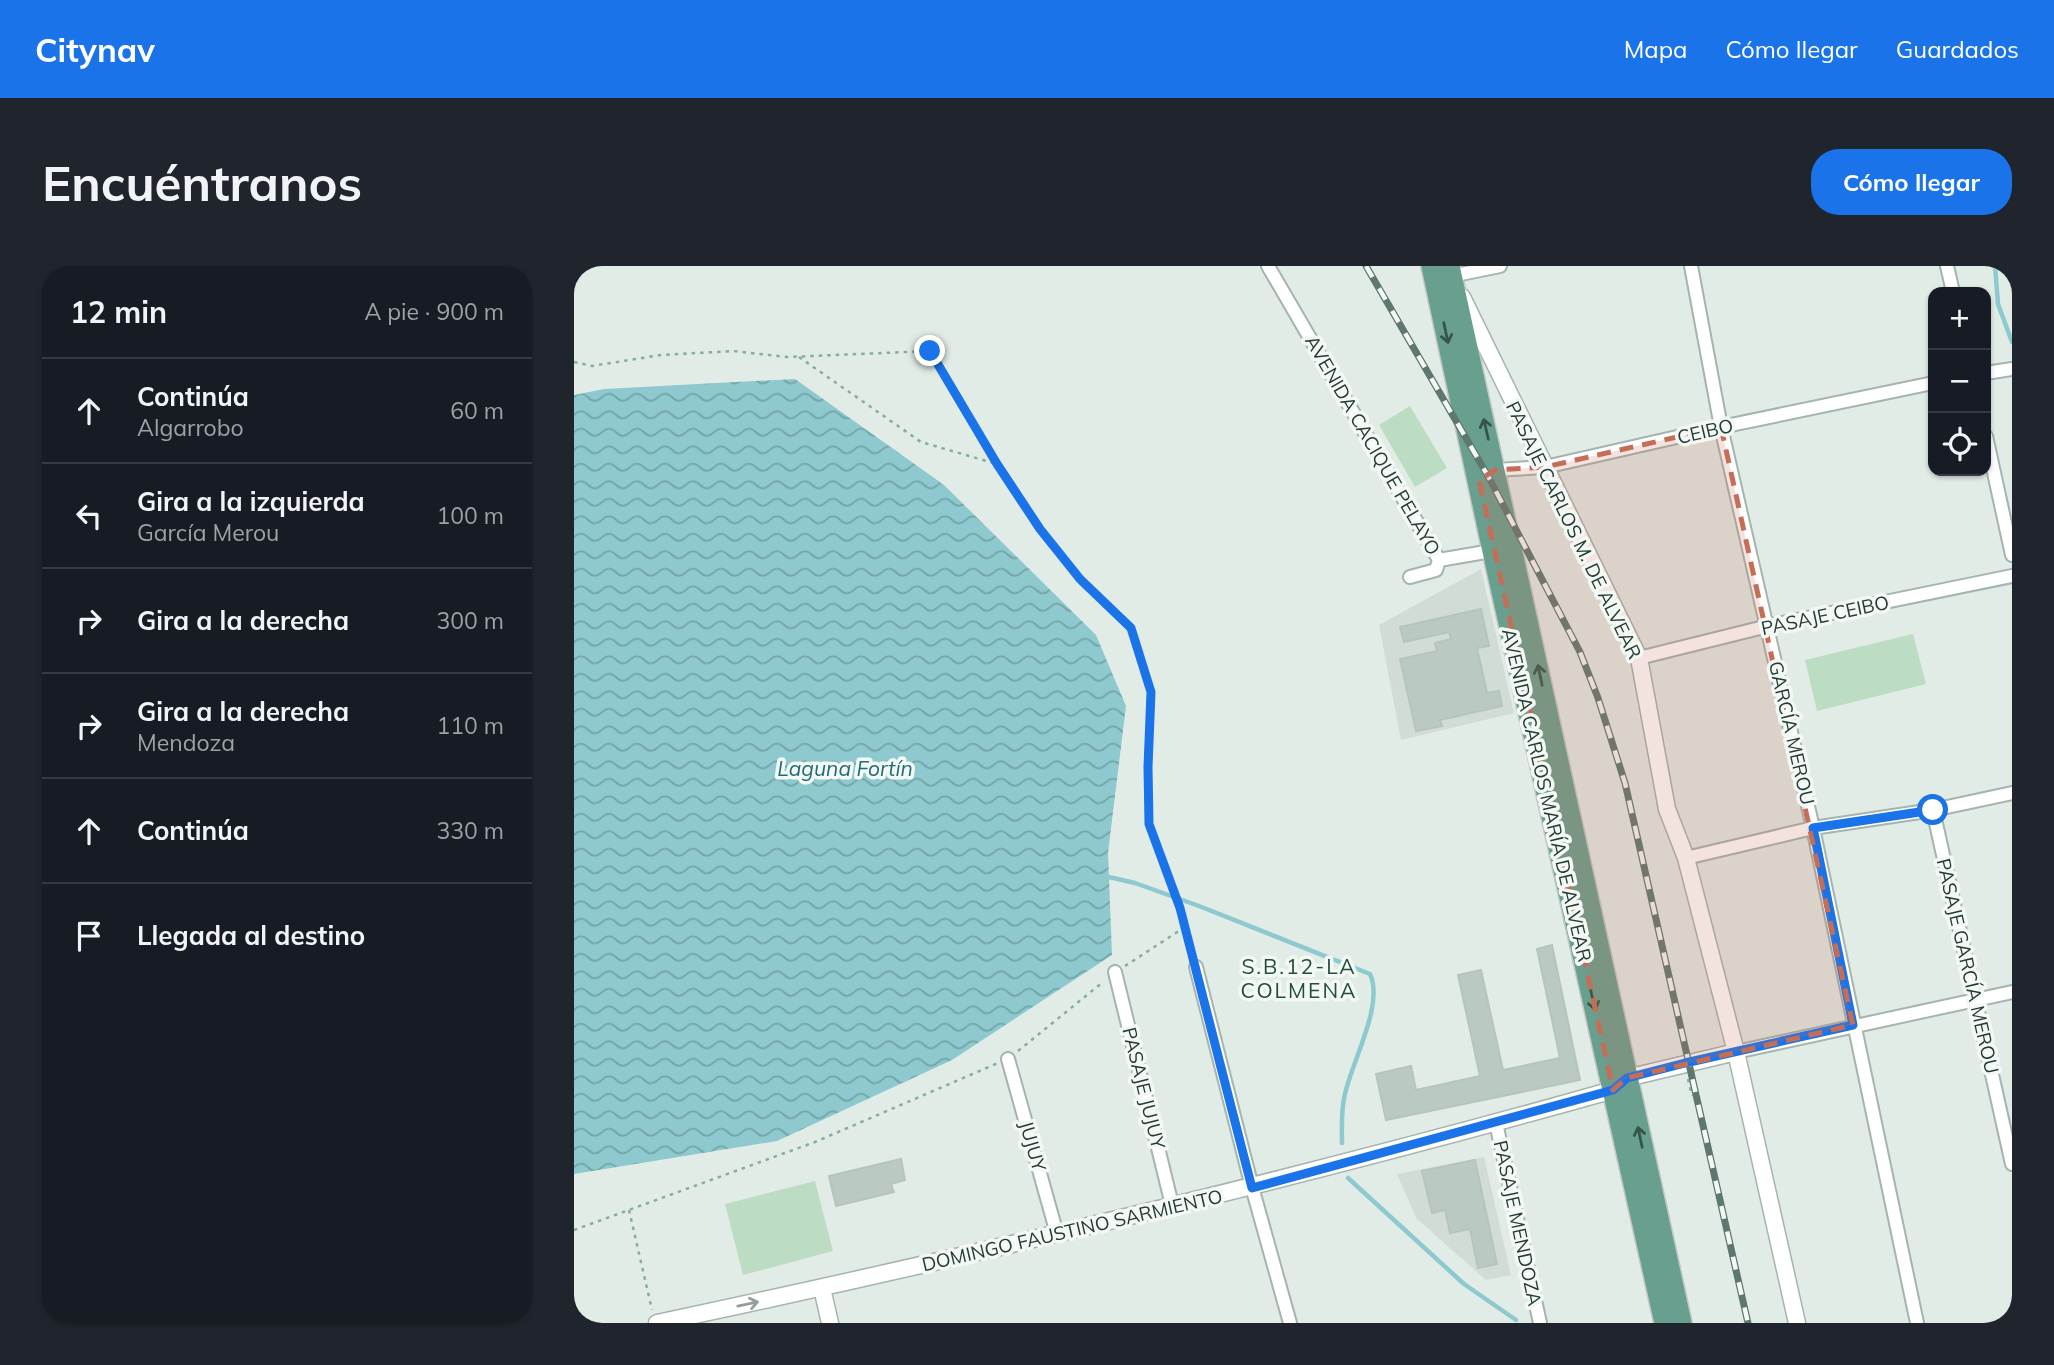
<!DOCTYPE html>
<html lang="es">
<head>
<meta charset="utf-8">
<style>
	:root { --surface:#171b24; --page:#20242c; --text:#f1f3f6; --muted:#9ea1a6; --line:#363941; --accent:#1a73e8 }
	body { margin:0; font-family:Mulish,sans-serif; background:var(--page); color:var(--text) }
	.controls { position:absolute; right:21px; top:21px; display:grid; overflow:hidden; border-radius:14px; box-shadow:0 2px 5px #0004 }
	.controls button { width:63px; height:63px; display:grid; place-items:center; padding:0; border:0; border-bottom:2px solid var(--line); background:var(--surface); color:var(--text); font:35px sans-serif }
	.stop { position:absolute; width:21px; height:21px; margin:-16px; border:5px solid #1a73e8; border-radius:50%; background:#fff }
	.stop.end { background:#1a73e8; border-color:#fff; box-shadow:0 2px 7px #0008 }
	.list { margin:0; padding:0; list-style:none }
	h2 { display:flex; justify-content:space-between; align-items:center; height:91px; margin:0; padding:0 28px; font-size:30px }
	h2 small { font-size:23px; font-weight:400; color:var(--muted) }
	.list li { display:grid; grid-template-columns:46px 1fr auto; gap:21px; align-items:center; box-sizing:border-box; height:105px; padding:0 28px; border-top:2px solid var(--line) }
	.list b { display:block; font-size:26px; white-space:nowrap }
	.list p { margin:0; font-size:23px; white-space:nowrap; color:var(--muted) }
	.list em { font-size:23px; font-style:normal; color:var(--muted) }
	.icon { flex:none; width:38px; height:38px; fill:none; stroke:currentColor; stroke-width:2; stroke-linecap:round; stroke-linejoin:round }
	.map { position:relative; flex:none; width:1438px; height:1057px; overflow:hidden; border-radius:28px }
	header { display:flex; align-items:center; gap:42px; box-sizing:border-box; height:98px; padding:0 35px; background:var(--accent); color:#fff }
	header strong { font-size:33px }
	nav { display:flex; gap:38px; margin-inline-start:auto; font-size:24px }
	.intro { display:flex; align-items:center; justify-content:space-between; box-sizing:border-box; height:168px; padding:0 42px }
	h1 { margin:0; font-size:49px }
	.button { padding:18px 32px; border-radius:28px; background:var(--accent); color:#fff; font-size:24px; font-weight:700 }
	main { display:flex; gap:42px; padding:0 42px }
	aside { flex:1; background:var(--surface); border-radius:28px; box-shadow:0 2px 5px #0004 }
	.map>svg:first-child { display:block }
	.built { fill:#d1dcd6 }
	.park { fill:#bcdcc3 }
	.water { fill:url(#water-waves) }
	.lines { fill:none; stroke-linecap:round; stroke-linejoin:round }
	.stream { stroke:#8dc9ce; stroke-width:4.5 }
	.building { fill:#bbc9c3; stroke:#b5c5bd; stroke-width:2 }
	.minor-casing { stroke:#a5b4ae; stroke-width:16 }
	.tertiary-casing { stroke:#a5b4ae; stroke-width:19 }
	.primary-casing { stroke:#c1c8c6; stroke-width:24 }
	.path { stroke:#84ae9e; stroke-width:2.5; stroke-dasharray:3.5 5; stroke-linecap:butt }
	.minor { stroke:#fff; stroke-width:12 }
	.tertiary { stroke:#fff; stroke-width:16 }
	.primary { stroke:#699f8e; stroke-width:21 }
	.rail-casing { stroke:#5e786f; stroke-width:7 }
	.rail { stroke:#f3f8f5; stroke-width:4.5; stroke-dasharray:13; stroke-linecap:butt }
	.oneway { stroke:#34554a }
	.oneway2 { stroke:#919e9a }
	.route { stroke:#1a73e8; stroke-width:9 }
	.marked { fill:#c46e58; fill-opacity:0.2; stroke:#c46e58; stroke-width:5; stroke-dasharray:14 9; stroke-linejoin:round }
	.labels { text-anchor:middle; stroke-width:7; stroke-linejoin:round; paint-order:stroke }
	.street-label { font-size:19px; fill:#233c34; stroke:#f3f8f5 }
	.water-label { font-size:21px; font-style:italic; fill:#206d76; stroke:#f3f8f5 }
	.neighbourhood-label { font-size:21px; letter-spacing:2px; fill:#204e3f; stroke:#f3f8f5 }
</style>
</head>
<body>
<header>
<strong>Citynav</strong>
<nav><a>Mapa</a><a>Cómo llegar</a><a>Guardados</a></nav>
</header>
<div class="intro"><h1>Encuéntranos</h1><a class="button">Cómo llegar</a></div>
<main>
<aside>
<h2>12 min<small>A pie · 900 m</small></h2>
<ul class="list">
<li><svg class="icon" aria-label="ahead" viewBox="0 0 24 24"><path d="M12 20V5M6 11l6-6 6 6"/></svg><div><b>Continúa</b><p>Algarrobo</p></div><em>60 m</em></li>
<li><svg class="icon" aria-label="left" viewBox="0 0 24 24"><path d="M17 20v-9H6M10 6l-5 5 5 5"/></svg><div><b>Gira a la izquierda</b><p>García Merou</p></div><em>100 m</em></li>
<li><svg class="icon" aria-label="right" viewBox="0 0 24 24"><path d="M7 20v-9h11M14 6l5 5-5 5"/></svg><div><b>Gira a la derecha</b></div><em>300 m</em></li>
<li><svg class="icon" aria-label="right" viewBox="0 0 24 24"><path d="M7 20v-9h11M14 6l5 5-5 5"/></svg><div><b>Gira a la derecha</b><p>Mendoza</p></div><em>110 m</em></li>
<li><svg class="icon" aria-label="ahead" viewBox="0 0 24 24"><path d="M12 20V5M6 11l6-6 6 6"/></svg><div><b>Continúa</b></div><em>330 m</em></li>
<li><svg class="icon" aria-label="arrive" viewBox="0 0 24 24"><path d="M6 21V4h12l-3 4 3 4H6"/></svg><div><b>Llegada al destino</b></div></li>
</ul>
</aside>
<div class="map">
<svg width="1438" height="1057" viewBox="0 0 1438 1057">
	<defs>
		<pattern id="water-waves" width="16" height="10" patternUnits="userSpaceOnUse" patternTransform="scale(1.75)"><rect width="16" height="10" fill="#8dc9ce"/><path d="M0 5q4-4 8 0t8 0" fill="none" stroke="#73a4a8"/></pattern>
	</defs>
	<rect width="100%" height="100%" fill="#e2ece7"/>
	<path class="built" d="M907,303L940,447L827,474L805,359Z
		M910,891L937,1009L912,1014L842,952L823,908Z"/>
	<path class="park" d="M836,140L873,202L841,221L805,159Z
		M1339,368L1352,418L1243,445L1231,394Z
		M241,915L259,985L169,1009L151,938Z"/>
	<path class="water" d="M221,113L370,219L522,369L552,440L534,587L538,689L378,794L203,875L0,908V129L30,123Z"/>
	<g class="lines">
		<path class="stream" d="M1421,0L1424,38L1438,76
			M535,611L561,617L625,640L796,708C811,740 775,800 770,833C767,847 768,863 768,877
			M774,912L890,1018L942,1054"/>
	</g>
	<path class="building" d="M907,343L915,380L903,382L913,427L925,425L928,440L866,454L868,460L842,465L826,393L863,385L861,377L877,373L875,366L830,376L826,361Z
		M978,679L1006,814L812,854L802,808L837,800L842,824L906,810L884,709L907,704L929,804L986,792L963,683Z
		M327,893L331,914L317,918L320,926L262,940L255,910Z
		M901,894L923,998L904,1002L896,963L876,967L871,944L858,947L848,905Z"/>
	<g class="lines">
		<defs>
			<path id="minor" d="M694,0L865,294
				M1117,0L1147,161L1239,562L1343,1057
				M1373,0L1379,26
				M877,10L926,0
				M1412,107L1438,103
				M1412,170L1438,289
				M917,207L921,204L971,201L1147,161L1359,117
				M865,294L923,284
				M836,311L862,304L865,294
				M1065,392L1194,360L1438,310
				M1359,544L1438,898
				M1112,592L1239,562L1359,544L1438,527
				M622,701L678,921L716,1057
				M541,706L598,939
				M1162,786L1438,726
				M434,793L483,968
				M922,857L966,1057"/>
			<path id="tertiary" d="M888,31L1065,392L1093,543L1112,592L1162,786L1223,1057
				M248,1022L256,1057
				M83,1057C404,989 723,913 1039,824L1053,812L1162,786"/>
			<path id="primary" d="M858,0L919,285L1091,1057
				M875,0L1107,1057"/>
		</defs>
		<use href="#minor" class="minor-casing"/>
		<use href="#tertiary" class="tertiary-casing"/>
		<use href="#primary" class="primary-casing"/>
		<path class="path" d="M225,91L347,176L423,198
			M0,96L18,100L87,89L159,85L213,91L356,85L423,198L466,263L506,313L557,362L577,426L574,501L575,558L611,661
			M551,700L611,661L618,688
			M444,785L529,716
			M1114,813L1118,830
			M55,944L78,1044
			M0,964L241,876L424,797"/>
		<use href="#minor" class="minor"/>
		<use href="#tertiary" class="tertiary"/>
		<use href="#primary" class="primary"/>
		<defs>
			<path id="rail" d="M792,0L914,210L1006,386L1024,432L1051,517L1174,1057"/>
		</defs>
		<use href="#rail" class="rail-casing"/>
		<use href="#rail" class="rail"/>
	</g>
	<defs><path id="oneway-shaft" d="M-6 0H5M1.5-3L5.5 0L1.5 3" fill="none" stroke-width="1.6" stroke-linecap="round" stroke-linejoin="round" transform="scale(1.75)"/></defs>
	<g class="oneway">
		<use href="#oneway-shaft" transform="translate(872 67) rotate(78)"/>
		<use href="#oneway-shaft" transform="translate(912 163) rotate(-103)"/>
		<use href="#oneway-shaft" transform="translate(966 409) rotate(-102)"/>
		<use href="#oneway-shaft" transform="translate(1019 734) rotate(77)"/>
		<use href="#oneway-shaft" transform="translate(1066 871) rotate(-102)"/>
	</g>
	<use class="oneway2" href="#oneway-shaft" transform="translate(174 1038) rotate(-12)"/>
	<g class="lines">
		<path class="route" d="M356,85L423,198L466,263L506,313L557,362L577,426L574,501L575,558L606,642L678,922L1039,824L1053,812L1111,797L1279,759L1239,562L1359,544"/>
	</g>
	<path class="marked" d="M1147,161L1279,759L1053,812L1039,824L905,214L921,204L971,201Z"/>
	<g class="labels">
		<g class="street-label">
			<text transform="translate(1131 165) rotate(-13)" y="7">CEIBO</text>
			<text transform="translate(799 179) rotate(60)" y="7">AVENIDA CACIQUE PELAYO</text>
			<text transform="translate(1000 264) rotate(64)" y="7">PASAJE CARLOS M. DE ALVEAR</text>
			<text transform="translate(1251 349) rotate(-12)" y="7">PASAJE CEIBO</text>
			<text transform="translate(1218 467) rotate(77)" y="7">GARCÍA MEROU</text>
			<text transform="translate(973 529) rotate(77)" y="7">AVENIDA CARLOS MARÍA DE ALVEAR</text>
			<text transform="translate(1394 700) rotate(77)" y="7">PASAJE GARCÍA MEROU</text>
			<text transform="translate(570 822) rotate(76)" y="7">PASAJE JUJUY</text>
			<text transform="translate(459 880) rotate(74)" y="7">JUJUY</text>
			<text transform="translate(944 957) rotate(78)" y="7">PASAJE MENDOZA</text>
			<text transform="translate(498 964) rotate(-13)" y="7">DOMINGO FAUSTINO SARMIENTO</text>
		</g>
		<g class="water-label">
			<text x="271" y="510">Laguna Fortín</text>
		</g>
		<g class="neighbourhood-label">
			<text x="725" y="708">S.B.12-LA<tspan x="725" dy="24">COLMENA</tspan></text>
		</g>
	</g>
</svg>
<div class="controls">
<button>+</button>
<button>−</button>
<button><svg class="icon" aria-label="locate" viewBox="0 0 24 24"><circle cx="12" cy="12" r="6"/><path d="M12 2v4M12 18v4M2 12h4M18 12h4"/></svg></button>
</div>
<div class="stop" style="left:1359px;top:544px"></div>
<div class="stop end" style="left:356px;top:85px"></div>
</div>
</main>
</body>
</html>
